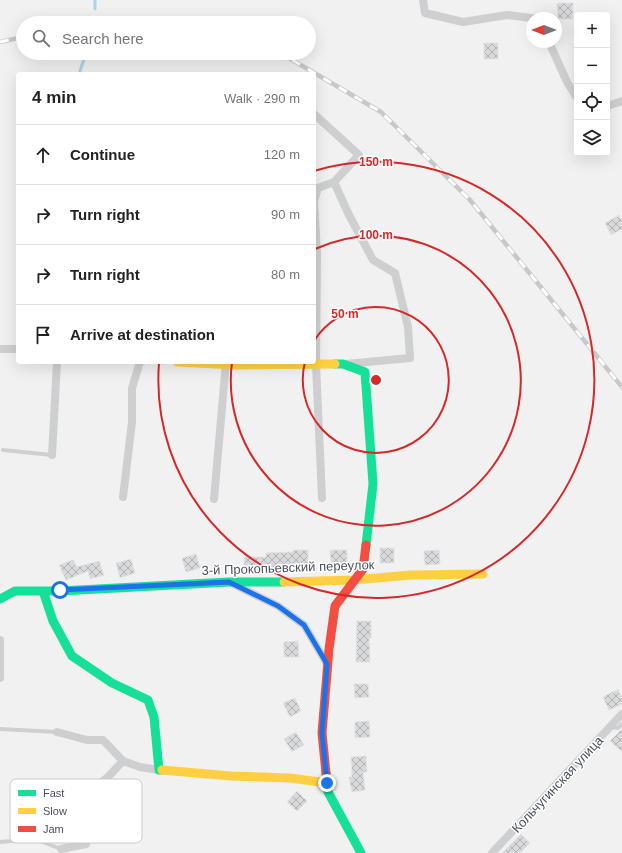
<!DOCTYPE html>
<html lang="en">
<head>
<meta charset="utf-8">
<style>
	:root { --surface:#fff; --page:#f6f6f6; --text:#222; --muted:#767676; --line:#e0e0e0 }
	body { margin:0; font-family:Helvetica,sans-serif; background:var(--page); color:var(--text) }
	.controls { position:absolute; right:12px; top:12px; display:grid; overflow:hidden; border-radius:4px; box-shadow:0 4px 16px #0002 }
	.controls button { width:36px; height:36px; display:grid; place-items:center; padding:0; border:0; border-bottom:1px solid var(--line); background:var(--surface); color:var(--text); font:20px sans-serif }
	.compass { position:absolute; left:526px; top:12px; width:36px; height:36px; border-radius:50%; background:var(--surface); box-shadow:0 4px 16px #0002; rotate:270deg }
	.stop { position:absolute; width:12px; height:12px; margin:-9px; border:3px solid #1a73e8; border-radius:50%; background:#fff }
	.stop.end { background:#1a73e8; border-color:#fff; box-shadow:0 1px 4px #0008 }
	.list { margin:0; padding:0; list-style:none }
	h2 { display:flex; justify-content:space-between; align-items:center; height:52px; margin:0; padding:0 16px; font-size:17px }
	h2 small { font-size:13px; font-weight:400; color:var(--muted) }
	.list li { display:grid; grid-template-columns:26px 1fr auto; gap:12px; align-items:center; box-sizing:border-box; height:60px; padding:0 16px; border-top:1px solid var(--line) }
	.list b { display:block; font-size:15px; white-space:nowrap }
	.list em { font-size:13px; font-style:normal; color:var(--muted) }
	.icon { flex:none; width:22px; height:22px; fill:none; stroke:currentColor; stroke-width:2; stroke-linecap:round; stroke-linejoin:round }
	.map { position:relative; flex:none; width:622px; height:853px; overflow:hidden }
	.search { position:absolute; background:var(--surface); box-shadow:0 4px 16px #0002; left:16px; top:16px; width:300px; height:44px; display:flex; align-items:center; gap:10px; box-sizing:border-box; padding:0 14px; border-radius:22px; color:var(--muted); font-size:15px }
	.panel { position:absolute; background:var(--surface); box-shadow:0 4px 16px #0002; left:16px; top:72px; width:300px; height:292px; border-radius:4px }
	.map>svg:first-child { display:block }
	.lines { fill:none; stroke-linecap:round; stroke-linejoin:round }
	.stream { stroke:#afd3e9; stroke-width:3 }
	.building { fill:url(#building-cross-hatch); stroke:#e2e3e4 }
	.lane { stroke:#cdcfd1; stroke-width:4 }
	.street { stroke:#cdcfd1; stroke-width:8 }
	.fast { stroke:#16e098; stroke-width:9 }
	.slow { stroke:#ffcf43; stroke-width:9 }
	.jam { stroke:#f24e42; stroke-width:9 }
	.rail-casing { stroke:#c7c8ca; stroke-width:4.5 }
	.rail { stroke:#fff; stroke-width:3; stroke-dasharray:9; stroke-linecap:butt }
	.route { stroke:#1a73e8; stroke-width:5 }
	.ring { fill:none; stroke:#d62828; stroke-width:2 }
	.labels { text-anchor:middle; stroke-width:3; stroke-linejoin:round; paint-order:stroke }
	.street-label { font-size:13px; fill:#49505c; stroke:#fff }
	.key { fill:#fff; stroke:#c8cace; stroke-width:1 }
	.key-label { font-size:11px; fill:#49505c }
	.centre { fill:#d62828; stroke:#fff; stroke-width:2 }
	.ring-label { font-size:12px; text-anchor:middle; font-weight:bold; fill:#d62828; stroke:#fff; stroke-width:3; stroke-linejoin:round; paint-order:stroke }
</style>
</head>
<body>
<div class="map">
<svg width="622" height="853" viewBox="0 0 622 853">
	<defs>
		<pattern id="building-cross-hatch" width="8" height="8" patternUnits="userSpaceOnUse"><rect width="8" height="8" fill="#d8d9db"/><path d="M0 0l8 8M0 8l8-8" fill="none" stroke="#b1b2b5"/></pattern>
	</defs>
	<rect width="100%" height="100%" fill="#f1f1f1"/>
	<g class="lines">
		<path class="stream" d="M95,9V0
			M79,74L86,53"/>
	</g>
	<path class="building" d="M557,3H573V19H558Z
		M484,43H498V59H484Z
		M619,215L622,221V229L611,235L605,223Z
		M380,548H394V563H380Z
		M293,550H308V566H279V568H260V572H244V557H266V553L293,552Z
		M330,550H347V564H331Z
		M439,550L440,564L425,565L424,551Z
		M196,554L200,568L186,572L182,558Z
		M131,559L135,573L120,578L116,563Z
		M73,560L77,567L99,561L104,575L90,579L88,571L66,580L59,565Z
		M357,621H371V638H369L370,662H356Z
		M298,641L299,657H284V642Z
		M354,684H368L369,697L355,698Z
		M618,689L622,698V704L609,710L603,697Z
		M295,698L301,711L290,717L283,703Z
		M369,721L370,737L355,738V722Z
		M622,729V752L610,741Z
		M296,732L304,745L292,752L284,739Z
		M366,756L367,772H363L365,790L352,792L349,777H352L351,757Z
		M297,791L307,801L297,811L287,802Z
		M521,834L530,843L520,853H502Z"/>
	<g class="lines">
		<path class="lane" d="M3,450L52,455
			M610,727L618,728L622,724
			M0,729L57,732
			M0,842L35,839L61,849"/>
		<path class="street" d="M423,0L425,13L463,22L507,15L532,18
			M549,42L567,82L577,98
			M607,106L622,101
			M314,114L359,155L334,182L348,213L373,260L395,273L408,327L410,358L346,364
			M0,349H18
			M52,455L57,362
			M123,497L132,422V388L140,362
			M322,498L316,364L317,254L314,201L318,188L334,182
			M214,499L226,362
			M231,583L278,606L304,625L327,664
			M0,640V678
			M57,732L87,740H103L123,761L140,767L159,770
			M61,849L86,844L83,797L107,778L123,761
			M492,853L622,714"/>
		<path class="fast" d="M335,364H343L365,372L373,484L366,545
			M43,591L53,621L72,656L112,683L148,700L154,717L159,770H162
			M0,599L15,591H60L229,582H284
			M326,773L328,792L361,853"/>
		<path class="slow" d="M177,362L235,365L335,364
			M284,582L354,580L411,575L483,574
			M162,770L231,776L290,778L327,783"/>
		<path class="jam" d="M326,773L322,733L329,649L335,606L363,569L366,545"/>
		<defs>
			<path id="rail" d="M0,42L23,37
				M276,53L282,54L381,112L470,200L622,387"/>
		</defs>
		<use href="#rail" class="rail-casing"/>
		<use href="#rail" class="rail"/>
	</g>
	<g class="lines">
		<path class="route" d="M60,590L229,582L278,606L304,625L327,664L322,733L327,783"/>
	</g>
	<g class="ring">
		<path d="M314 341A73 73 0 1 1 305 362"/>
		<path d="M315 249A145 145 0 1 1 232 362"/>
		<path d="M314 171A218 218 0 1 1 159 363"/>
	</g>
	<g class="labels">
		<g class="street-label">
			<text transform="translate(288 567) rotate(-2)" y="5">3-й Прокопьевский переулок</text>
			<text transform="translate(557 784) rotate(-47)" y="5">Кольчугинская улица</text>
		</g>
	</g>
	<rect x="10" y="779" width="132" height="64" rx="6" class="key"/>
	<rect x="18" y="790" width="18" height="6" fill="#16e098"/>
	<rect x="18" y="808" width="18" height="6" fill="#ffcf43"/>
	<rect x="18" y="826" width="18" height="6" fill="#f24e42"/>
	<g class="key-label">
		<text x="43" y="797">Fast</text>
		<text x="43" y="815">Slow</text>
		<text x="43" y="833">Jam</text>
	</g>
	<circle cx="376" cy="380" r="6" class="centre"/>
	<g class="ring-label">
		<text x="376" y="166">150 m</text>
		<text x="376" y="239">100 m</text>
		<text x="345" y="318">50 m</text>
	</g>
</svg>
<div class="controls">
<button>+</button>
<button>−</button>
<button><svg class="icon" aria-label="locate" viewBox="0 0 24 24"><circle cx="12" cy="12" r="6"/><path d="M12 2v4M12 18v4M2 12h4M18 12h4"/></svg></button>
<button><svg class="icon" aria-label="layers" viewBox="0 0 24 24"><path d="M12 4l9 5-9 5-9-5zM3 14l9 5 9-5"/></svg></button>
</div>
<svg class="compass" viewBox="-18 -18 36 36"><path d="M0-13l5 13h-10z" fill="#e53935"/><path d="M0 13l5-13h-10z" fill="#767676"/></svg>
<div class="stop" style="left:60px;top:590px"></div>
<div class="stop end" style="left:327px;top:783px"></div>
<div class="search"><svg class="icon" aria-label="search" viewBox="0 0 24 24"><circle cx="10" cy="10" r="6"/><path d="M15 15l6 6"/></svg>Search here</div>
<section class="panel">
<h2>4 min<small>Walk · 290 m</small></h2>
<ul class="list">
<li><svg class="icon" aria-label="ahead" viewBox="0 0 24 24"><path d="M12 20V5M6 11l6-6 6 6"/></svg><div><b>Continue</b></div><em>120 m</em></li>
<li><svg class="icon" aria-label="right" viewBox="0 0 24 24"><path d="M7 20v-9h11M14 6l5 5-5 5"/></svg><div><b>Turn right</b></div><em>90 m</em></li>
<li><svg class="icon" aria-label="right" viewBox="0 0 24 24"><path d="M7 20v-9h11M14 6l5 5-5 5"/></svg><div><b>Turn right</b></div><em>80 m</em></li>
<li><svg class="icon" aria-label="arrive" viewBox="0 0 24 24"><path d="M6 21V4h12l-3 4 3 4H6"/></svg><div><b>Arrive at destination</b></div></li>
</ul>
</section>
</div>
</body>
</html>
